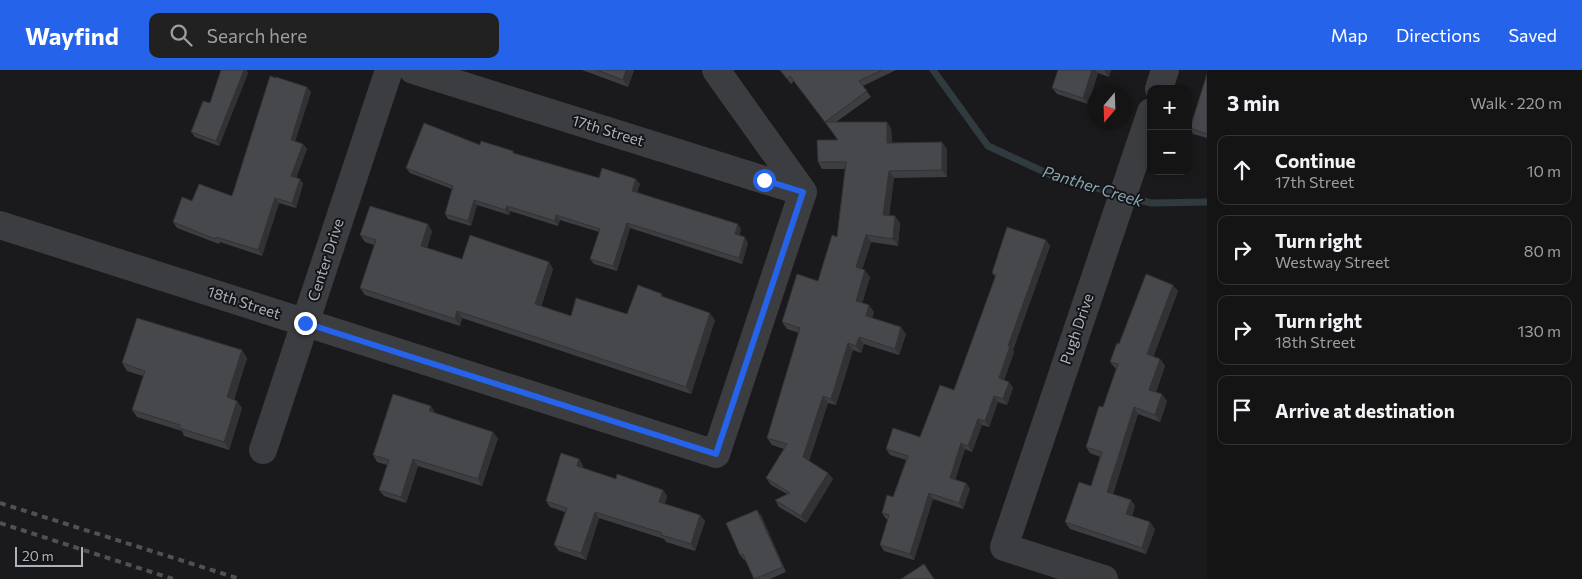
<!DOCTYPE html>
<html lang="en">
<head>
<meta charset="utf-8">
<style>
	:root { --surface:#141415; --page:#212122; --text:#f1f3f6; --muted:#9d9ea0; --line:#333334; --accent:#2563eb }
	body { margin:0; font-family:Commissioner,sans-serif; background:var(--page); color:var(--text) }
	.controls { position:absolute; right:15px; top:15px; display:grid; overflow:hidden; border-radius:10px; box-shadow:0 2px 8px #0003 }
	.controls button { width:45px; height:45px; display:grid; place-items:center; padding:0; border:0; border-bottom:1px solid var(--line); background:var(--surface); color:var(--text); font:25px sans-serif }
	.compass { position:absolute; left:1087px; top:15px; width:45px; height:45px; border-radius:50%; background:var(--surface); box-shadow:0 2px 8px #0003; rotate:199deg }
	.scale { position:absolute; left:15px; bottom:12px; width:68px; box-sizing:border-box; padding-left:5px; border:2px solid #adb3bb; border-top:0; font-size:14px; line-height:18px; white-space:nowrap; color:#adb3bb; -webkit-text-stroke:4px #151517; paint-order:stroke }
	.stop { position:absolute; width:15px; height:15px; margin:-11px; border:4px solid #2563eb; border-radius:50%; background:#fff }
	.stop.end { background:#2563eb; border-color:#fff; box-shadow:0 1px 5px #0008 }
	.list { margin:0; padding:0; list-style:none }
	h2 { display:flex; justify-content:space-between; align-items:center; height:65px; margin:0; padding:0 20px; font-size:21px }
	h2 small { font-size:16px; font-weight:400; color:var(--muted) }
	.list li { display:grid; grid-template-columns:32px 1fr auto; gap:15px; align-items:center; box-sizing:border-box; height:70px; margin:0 10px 10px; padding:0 10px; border:1px solid var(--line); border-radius:10px }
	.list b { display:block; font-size:19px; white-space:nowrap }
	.list p { margin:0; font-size:16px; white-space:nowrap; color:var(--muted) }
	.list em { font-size:16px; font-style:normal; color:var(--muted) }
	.icon { flex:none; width:28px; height:28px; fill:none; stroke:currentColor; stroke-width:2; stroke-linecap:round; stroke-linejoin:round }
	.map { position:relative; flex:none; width:1207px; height:509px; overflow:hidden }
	header { display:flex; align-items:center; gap:30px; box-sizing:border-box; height:70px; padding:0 25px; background:var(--accent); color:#fff }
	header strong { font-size:24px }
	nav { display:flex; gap:28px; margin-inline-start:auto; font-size:18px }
	.search { width:350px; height:45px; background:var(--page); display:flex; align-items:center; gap:12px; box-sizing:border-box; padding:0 18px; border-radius:10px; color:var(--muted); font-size:19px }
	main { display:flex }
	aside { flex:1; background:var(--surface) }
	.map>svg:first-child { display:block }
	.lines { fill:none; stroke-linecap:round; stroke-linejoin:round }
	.stream { stroke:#303b3f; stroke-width:7 }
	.minor { stroke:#3b3d41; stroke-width:28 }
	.rail { stroke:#4e5156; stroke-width:4; stroke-dasharray:6 5; stroke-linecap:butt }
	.wall { fill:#3d3e41 }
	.shaded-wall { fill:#323235 }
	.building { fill:#47484c; stroke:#323235 }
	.route { stroke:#2563eb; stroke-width:6 }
	.labels { text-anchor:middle; stroke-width:4; stroke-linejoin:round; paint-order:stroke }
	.street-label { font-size:15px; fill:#adb3bb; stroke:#151517 }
	.water-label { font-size:16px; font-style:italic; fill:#87a5b3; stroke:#151517 }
</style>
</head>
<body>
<header>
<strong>Wayfind</strong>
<div class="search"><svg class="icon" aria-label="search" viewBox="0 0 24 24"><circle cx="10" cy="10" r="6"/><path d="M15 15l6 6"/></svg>Search here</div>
<nav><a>Map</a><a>Directions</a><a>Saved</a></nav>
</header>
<main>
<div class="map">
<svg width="1207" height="509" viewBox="0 0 1207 509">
	<rect width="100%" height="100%" fill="#1a1a1c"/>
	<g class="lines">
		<path class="stream" d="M933,0L988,76L1053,106L1118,124
			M1128,127L1151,133L1207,132"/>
		<path class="minor" d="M413,0L803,122
			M1159,19L1165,0
			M0,155L716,384L803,122L716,0
			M263,380L389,0
			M1104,509L1004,477L1151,42"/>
		<path class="rail" d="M0,433L240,509
			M0,453L173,509"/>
	</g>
	<path class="wall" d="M221,0H246L248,3L219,76L195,67L191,62L210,33Z
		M582,0H634L628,17Z
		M780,0H896L863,16L871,27L836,52L891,58L892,73L947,79V107L894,108L889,146H895L900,153L898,176L871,172L862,199L870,207L862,233L874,242L872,248L906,264L899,285L864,274L861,283L853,280L836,335L828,333L809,391L828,403L833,409L806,453L779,437L775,430L787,424L771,415L766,408L784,379L772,375L767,368L799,263L787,259L782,252L818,211L837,167L845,99H822L818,92L838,70L794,11L791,14Z
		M1058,0H1111L1109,7L1098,3L1088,34L1057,24L1052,18Z
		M1207,4V68L1193,64L1190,58Z
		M311,22L295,71L303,74L307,79L296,108L300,109L303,114L296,138L279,133L262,186L220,172L219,174L177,158L173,152L192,131L232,126Z
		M480,75L513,81L514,83L599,108L640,114L637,122L741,159L739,166L748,173L742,194L630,158L617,201L594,194L590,189L599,162L560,150L558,156L510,141L509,145L477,135L471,156L448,149L445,144L452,119L410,103L406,98Z
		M432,161L427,178L462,189L549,192L553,199L541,237L571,246L627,244L665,228L715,250L691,324L462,248L460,256L365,225L360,218L374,175L365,172L360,165Z
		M1046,170L1050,176L1013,280L1014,282L1004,310L1009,312L1013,318L1007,335L998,332L989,357L982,355L972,382L965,379L955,410L966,413L970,419L963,439L933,429L914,490L884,481L880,475L888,450L886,449L882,443L893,427L906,390L890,385L886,379L920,367L954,320L995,207L992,203Z
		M1178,221L1153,287L1160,289L1165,296L1156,322L1167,331L1160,352L1138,344L1113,424L1131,430L1135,436L1132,446L1155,459L1146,484L1070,459L1065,452L1091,416L1100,387L1090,383L1086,377L1103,337L1116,299L1115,298L1110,292L1119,274Z
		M247,288L234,330L237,331L242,338L229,380L184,366L182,361L137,347L132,340L143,306L127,301L122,293Z
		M435,342V343L498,368L482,416L418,396L406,433L384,426L379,420L387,395L377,392L373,385Z
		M579,389L583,396V398L616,409L663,420L667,426L665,434L700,445L705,451L695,481L666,472L664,469L599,448L586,490L559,481L554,475L565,442L550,437L546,431Z
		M761,445L786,502L770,509H754L745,490H744L740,485Z"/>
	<path class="shaded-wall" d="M244,0H246L248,3L219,76L216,71Z
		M626,0H634L628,17L623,10Z
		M1092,0H1096L1098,3L1088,34L1083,28Z
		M1104,0H1111L1109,7Z
		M307,17L311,22L294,75L291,70Z
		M887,52L891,58L892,80L887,73Z
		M942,72L947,79V107L942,100Z
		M303,74L307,79L295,111L291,106Z
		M889,101L894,108L888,152L883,145Z
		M300,109L303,114L296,138L292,133Z
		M636,109L640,114L636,126L632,121Z
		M275,128L279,133L262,186L258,180Z
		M474,130L477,135L471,156L468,151Z
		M507,136L510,141L509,145L505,140Z
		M556,145L560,150L558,156L555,151Z
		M895,146L900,153L898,176L893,169Z
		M627,153L630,158L617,201L613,196Z
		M428,154L432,161L425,183L421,176Z
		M738,154L741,159L738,169L735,164Z
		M866,165L871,172L861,204L856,197Z
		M745,167L748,173L742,194L739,188Z
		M1046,170L1050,176L1013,280L1014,282L1003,314L999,308L1008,276Z
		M549,192L553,199L539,241L535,234Z
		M865,200L870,207L861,238L856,231Z
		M1173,215L1178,221L1152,291L1147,284Z
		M869,235L874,242L871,253L866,246Z
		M457,241L462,248L460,256L455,249Z
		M710,243L715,250L691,324L686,317Z
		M901,257L906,264L899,285L895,279Z
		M859,267L864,274L861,283L856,276Z
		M848,273L853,280L836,335L831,329Z
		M242,280L247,288L232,335L227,327Z
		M1160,289L1165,296L1154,326L1149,320Z
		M1009,312L1013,318L1007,335L1003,329Z
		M1162,324L1167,331L1160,352L1155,345Z
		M823,326L828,333L808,394L803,387Z
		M994,326L998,332L989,357L985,351Z
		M237,331L242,338L229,380L224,372Z
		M431,336L435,342L434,348L429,341Z
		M1134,337L1138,344L1112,428L1107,422Z
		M978,349L982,355L972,382L968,376Z
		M493,362L498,368L482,416L478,409Z
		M961,373L965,379L954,414L950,408Z
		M413,389L418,396L406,433L401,427Z
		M579,389L583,396L581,402L577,396Z
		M828,403L833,409L806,453L801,446Z
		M966,413L970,419L963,439L959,433Z
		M663,420L667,426L663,438L659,432Z
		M929,423L933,429L914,490L910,484Z
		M1131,430L1135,436L1130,450L1126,444Z
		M757,440L761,445L786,502L783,497Z
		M595,442L599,448L586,490L581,483Z
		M700,445L705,451L695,481L691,474Z
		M1150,452L1155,459L1146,484L1142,478Z"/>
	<path class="building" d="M221,0H244L216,71L191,62L203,31L210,33Z
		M597,0H626L623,10Z
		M780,0H882L859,11L867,21L825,52L790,6L787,9Z
		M1058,0H1092L1083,28L1052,18Z
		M1207,4V64L1190,58Z
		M270,6L276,8V7L307,17L291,70L303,74L291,106L300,109L292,133L275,128L258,180L216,167L215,169L173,152L182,127L192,131L199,114L232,126Z
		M825,52H887V73L942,72V100L889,101L883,145L895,146L893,169L866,165L856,197L865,200L856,231L869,235L866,246L901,257L895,279L859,267L856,276L848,273L831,329L823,326L803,387L828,403L801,446L775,430L790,423L766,408L787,374L767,368L800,258L782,252L797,204L818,211L832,165L837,167L846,92H818L817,70H838Z
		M424,53L480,75L481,71L513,81V83L599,108L602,98L636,109L632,121L738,154L735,164L745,167L739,188L627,153L613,196L590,189L600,159L556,145L555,151L507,136L505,140L474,130L468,151L445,144L453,116L406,98Z
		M370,136L428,154L421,176L462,189L470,165L549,192L535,234L571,246L576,228L627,244L638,215L662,224L661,226L710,243L686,317L457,241L455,249L360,218L376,170L360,165Z
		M1007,157L1046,170L1008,276H1010L999,308L1009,312L1003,329L994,326L985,351L978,349L968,376L961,373L950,408L966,413L959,433L929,423L910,484L880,475L889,445L882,443L887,425L893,427L908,386L886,379L893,358L920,367L940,315L954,320L996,205L992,203Z
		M1146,204L1173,215L1147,284L1160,289L1149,320L1162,324L1155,345L1134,337L1107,422L1131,430L1126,444L1150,452L1142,478L1065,452L1079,412L1091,416L1102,382L1086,377L1099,336L1103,337L1118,294L1110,292L1117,273L1119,274Z
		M137,248L242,280L227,327L237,331L224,372L179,358L180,355L132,340L145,301L122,293Z
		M393,324L431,336L429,341L493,362L478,409L413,389L401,427L379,420L389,390L373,385Z
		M561,383L579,389L577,396L616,409L617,404L663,420L659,432L700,445L691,474L661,465L662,463L595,442L581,483L554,475L567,438L546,431Z
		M757,440L783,497L754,509L743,484L740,485L726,453Z
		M924,494L934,509H901Z"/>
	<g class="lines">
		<path class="route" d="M305,253L716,384L803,122L764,110"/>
	</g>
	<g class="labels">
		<g class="street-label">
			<text transform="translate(608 61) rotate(17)" y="5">17th Street</text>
			<text transform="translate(326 190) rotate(-72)" y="5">Center Drive</text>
			<text transform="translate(244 233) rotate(18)" y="5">18th Street</text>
			<text transform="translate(1077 259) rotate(-71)" y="5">Pugh Drive</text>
		</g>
		<g class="water-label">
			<text transform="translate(1093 116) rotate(17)" y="6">Panther Creek</text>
		</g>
	</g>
</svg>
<div class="controls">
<button>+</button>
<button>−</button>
</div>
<svg class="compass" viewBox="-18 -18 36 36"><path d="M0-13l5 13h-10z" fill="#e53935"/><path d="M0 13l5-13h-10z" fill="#9d9ea0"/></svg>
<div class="scale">20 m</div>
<div class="stop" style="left:764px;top:110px"></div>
<div class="stop end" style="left:305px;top:253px"></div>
</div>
<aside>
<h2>3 min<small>Walk · 220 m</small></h2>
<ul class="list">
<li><svg class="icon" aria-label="ahead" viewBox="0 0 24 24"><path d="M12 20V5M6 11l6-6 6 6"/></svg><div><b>Continue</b><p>17th Street</p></div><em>10 m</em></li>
<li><svg class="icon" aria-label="right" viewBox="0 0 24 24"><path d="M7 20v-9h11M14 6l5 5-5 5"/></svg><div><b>Turn right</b><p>Westway Street</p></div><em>80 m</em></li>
<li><svg class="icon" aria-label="right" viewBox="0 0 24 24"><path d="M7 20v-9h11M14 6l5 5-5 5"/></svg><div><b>Turn right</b><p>18th Street</p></div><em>130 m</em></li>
<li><svg class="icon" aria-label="arrive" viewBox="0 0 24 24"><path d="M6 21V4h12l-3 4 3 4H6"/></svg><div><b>Arrive at destination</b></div></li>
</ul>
</aside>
</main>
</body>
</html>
